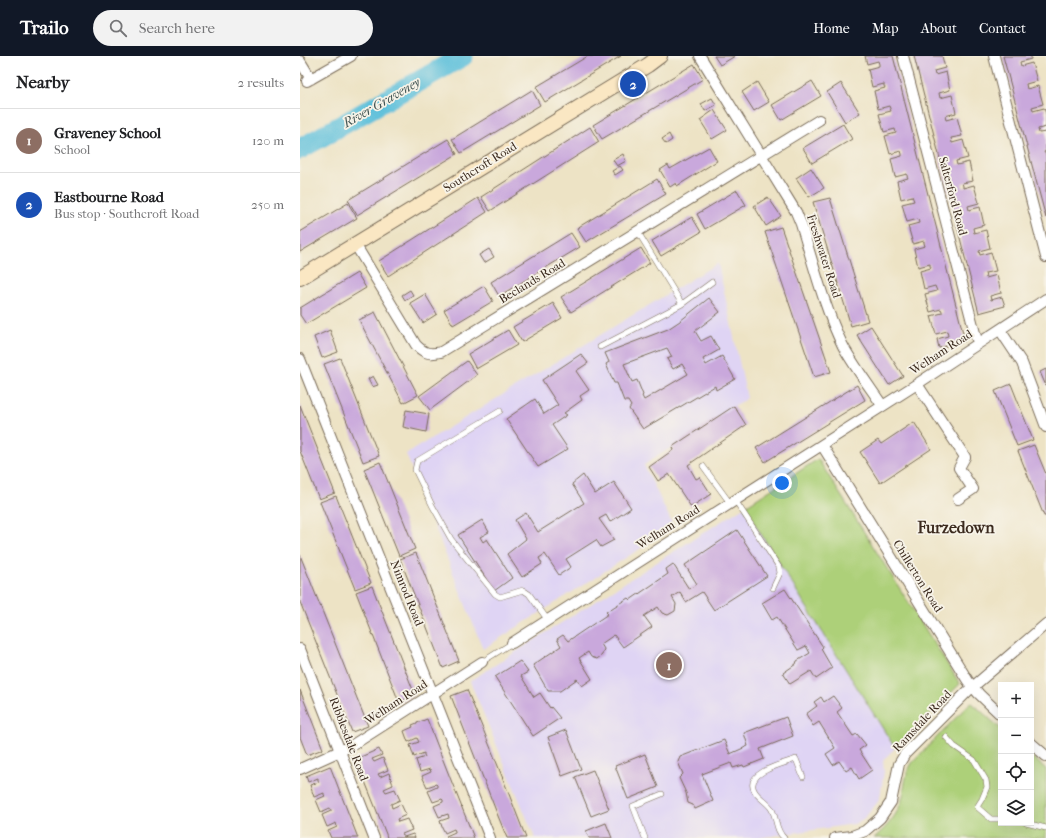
<!DOCTYPE html>
<html lang="en">
<head>
<meta charset="utf-8">
<style>
	:root { --surface:#fff; --page:#f2f2f2; --text:#202124; --muted:#757577; --line:#e0e0e0; --accent:#111827 }
	body { margin:0; font-family:"IM FELL French Canon",serif; background:var(--page); color:var(--text) }
	.controls { position:absolute; right:12px; bottom:12px; display:grid; overflow:hidden; border-radius:0px; box-shadow:0 4px 16px #0002 }
	.controls button { width:36px; height:36px; display:grid; place-items:center; padding:0; border:0; border-bottom:1px solid var(--line); background:var(--surface); color:var(--text); font:20px sans-serif }
	.you { position:absolute; left:482px; top:427px; width:14px; height:14px; margin:-10px; border:3px solid #fff; border-radius:50%; background:#1a73e8; box-shadow:0 0 0 6px #1a73e833 }
	.badge { display:grid; place-items:center; width:26px; height:26px; border-radius:50%; background:var(--accent); color:#fff; font-size:13px; font-weight:700 }
	.pin { position:absolute; translate:-50% -50%; border:2px solid #fff; box-shadow:0 1px 4px #0006 }
	.list { margin:0; padding:0; list-style:none }
	h2 { display:flex; justify-content:space-between; align-items:center; height:52px; margin:0; padding:0 16px; font-size:17px }
	h2 small { font-size:13px; font-weight:400; color:var(--muted) }
	.list li { display:grid; grid-template-columns:26px 1fr auto; gap:12px; align-items:center; box-sizing:border-box; height:64px; padding:0 16px; border-top:1px solid var(--line) }
	.list b { display:block; font-size:15px; white-space:nowrap }
	.list p { margin:0; font-size:13px; white-space:nowrap; color:var(--muted) }
	.list em { font-size:13px; font-style:normal; color:var(--muted) }
	.icon { flex:none; width:22px; height:22px; fill:none; stroke:currentColor; stroke-width:2; stroke-linecap:round; stroke-linejoin:round }
	.map { position:relative; flex:none; width:746px; height:782px; overflow:hidden }
	header { display:flex; align-items:center; gap:24px; box-sizing:border-box; height:56px; padding:0 20px; background:var(--accent); color:#fff }
	header strong { font-size:19px }
	nav { display:flex; gap:22px; margin-inline-start:auto; font-size:14px }
	.search { width:280px; height:36px; background:var(--page); display:flex; align-items:center; gap:10px; box-sizing:border-box; padding:0 14px; border-radius:22px; color:var(--muted); font-size:15px }
	main { display:flex }
	aside { flex:1; background:var(--surface) }
	.map>svg:first-child { display:block }
	.built { fill:#dfd4f4 }
	.green { fill:#add079; stroke:#747d4c }
	.lines { fill:none; stroke-linecap:round; stroke-linejoin:round }
	.river { stroke:#5bbfda; stroke-width:21 }
	.building { fill:#c9a8dc; fill-rule:evenodd }
	.lane-casing { stroke:#796b58; stroke-width:6 }
	.street-casing { stroke:#796b58; stroke-width:12 }
	.secondary-casing { stroke:#796b58; stroke-width:16 }
	.lane { stroke:#fff; stroke-width:5 }
	.street { stroke:#fff; stroke-width:10 }
	.secondary { stroke:#fae7c3; stroke-width:14 }
	.labels { text-anchor:middle; stroke-width:3.5; stroke-linejoin:round; paint-order:stroke }
	.street-label { font-size:12px; fill:#3b2a1e; stroke:#f7f3e8 }
	.water-label { font-size:13px; font-style:italic; fill:#455756; stroke:#f7f3e8 }
	.district-label { font-size:16px; font-weight:bold; fill:#3b2a1e; stroke:#f7f3e8 }
</style>
</head>
<body>
<header>
<strong>Trailo</strong>
<div class="search"><svg class="icon" aria-label="search" viewBox="0 0 24 24"><circle cx="10" cy="10" r="6"/><path d="M15 15l6 6"/></svg>Search here</div>
<nav><a>Home</a><a>Map</a><a>About</a><a>Contact</a></nav>
</header>
<main>
<aside>
<h2>Nearby<small>2 results</small></h2>
<ul class="list">
<li><span class="badge" style="background:#8d6e63">1</span><div><b>Graveney School</b><p>School</p></div><em>120 m</em></li>
<li><span class="badge" style="background:#1a4fb4">2</span><div><b>Eastbourne Road</b><p>Bus stop · Southcroft Road</p></div><em>250 m</em></li>
</ul>
</aside>
<div class="map">
<svg width="746" height="782" viewBox="0 0 746 782">
	<rect width="100%" height="100%" fill="#f7f3e8"/>
	<filter id="ink" filterUnits="userSpaceOnUse"><feTurbulence type="fractalNoise" baseFrequency=".025" numOctaves="2"/><feDisplacementMap in="SourceGraphic" scale="8" xChannelSelector="R" yChannelSelector="G"/><feConvolveMatrix kernelMatrix="1 2 1 2 8 2 1 2 1" color-interpolation-filters="sRGB"/></filter>
	<filter id="wash" filterUnits="userSpaceOnUse"><feTurbulence type="fractalNoise" baseFrequency=".012" numOctaves="4" result="noise"/><feDisplacementMap in="SourceGraphic" scale="16" xChannelSelector="R" yChannelSelector="G"/><feGaussianBlur stdDeviation="0.9" result="paint"/><feColorMatrix in="noise" values="0 0 0 0 0 0 0 0 0 0 0 0 0 0 0 0 0 1.4 0 .05"/><feComposite in="paint" operator="in"/></filter>
	<g filter="url(#wash)">
		<rect width="100%" height="100%" fill="#ede3c5"/>
		<path class="built" d="M418,207L447,342L344,409L374,471L183,593L106,398Z
			M444,451L595,692L583,704L584,715L582,729L580,741L577,747L567,759L561,765L554,768L458,782H235L170,625Z"/>
		<path class="green" d="M518,403L660,628L595,692L444,451Z
			M671,646L701,673V767H731V700L746,713V782H574C587,771 599,758 603,740C605,727 605,719 612,707Z"/>
		<g class="lines">
			<path class="river" d="M0,93L163,0"/>
		</g>
		<g id="blocks">
			<path class="building" d="M288,0H321L245,46L236,31Z
				M414,0H435L420,9Z
				M565,0H593L665,285L639,292L637,283L648,280L647,275L636,278L631,260L642,257V255L641,253L630,256L625,238L637,235L635,230L624,233L620,215L631,212L630,210V208L618,211L614,193L625,190L624,187V185L613,188L608,170L619,167L618,163L607,166L602,148L614,145L612,140L601,143L597,125L608,122L607,120V118L595,121L591,103L602,100V98L601,95L590,98L585,80L596,77L595,73L584,76L579,58L591,55L589,50L578,53L574,35L585,32L584,30V28L572,31L568,13L579,10V8L578,5L567,8Z
				M614,0H642L645,12L634,15L635,19L646,16L650,34L639,37L640,42L652,39L656,57L645,60L646,64L657,61L662,80L651,82L652,87L663,84L668,102L656,105L657,109L669,106L673,125L662,127L663,130V132L674,129L679,147L668,150L669,154L680,151L684,169L673,172L674,177L686,174L690,192L679,195L680,199L691,196L696,215L685,217L686,222L697,219L701,237L690,240L691,244L702,241L705,250L679,257Z
				M703,0H731V3L720,6L721,10L732,7L737,25L726,28L727,33L738,30L743,48L732,51L733,55L744,52L746,58V71L738,73L739,77L746,76V95L744,96L746,99V162Z
				M394,8L403,23L302,83L293,69Z
				M512,25L521,40L481,64L472,49Z
				M457,26L469,46L454,55L442,36Z
				M541,27L560,57L545,66L527,36Z
				M232,34L240,49L161,97L152,83Z
				M412,42L416,49L405,55L401,48Z
				M414,54L427,74L412,83L400,64Z
				M543,68L552,83L512,107L503,92Z
				M290,71L299,86L190,155L181,141Z
				M369,78L372,84L366,88L362,83Z
				M148,83L157,98L57,159L48,144Z
				M409,91L417,105L377,130L376,127L370,131L360,114L368,109L370,113Z
				M323,98L326,105L317,110L313,104Z
				M320,110L323,114L315,119L312,115Z
				M511,112L524,132L509,141L496,122Z
				M357,123L366,138L286,186L277,172Z
				M437,134L446,149L405,173L397,158Z
				M468,141L481,160L466,170L454,150Z
				M178,142L187,156L88,220L79,205Z
				M530,142L568,265L551,270L513,146Z
				M48,147L57,162L0,196V176Z
				M392,161L401,176L361,200L352,185Z
				M481,171L531,316L514,321L465,176Z
				M271,177L280,191L199,240L191,226Z
				M341,192L350,207L271,256L261,241Z
				M189,193L194,201L184,207L179,199Z
				M57,217L66,232L6,268L0,259V252Z
				M184,230L193,245L153,269L144,254Z
				M110,234L113,239L105,244L102,239Z
				M125,238L137,258L123,267L110,247Z
				M409,242L420,256L395,275L401,285L411,280L419,294L403,303L406,309L422,300L435,323L416,334L415,330L343,373L329,353L331,350L328,345H324L317,327H314L306,308L309,306L305,297L368,273L380,265ZM367,292L372,301L367,303L373,313L382,308L388,318L344,344L342,340L343,339L337,324L332,326L324,308Z
				M253,247L262,262L222,286L213,271Z
				M75,256L118,339L103,347L59,264Z
				M571,270L603,320L589,329L557,279Z
				M30,274L38,296L22,302L14,281Z
				M208,274L217,289L176,313L168,298Z
				M281,298L288,307L276,315L289,334L280,340L282,344L264,357L267,359L252,369L268,393L238,411L206,363L235,343L244,358L258,349L242,324Z
				M40,302L79,400L63,406L24,308Z
				M167,305L177,319L130,354L119,340Z
				M746,313V330L740,316Z
				M73,320L78,329L72,331L68,323Z
				M711,328L733,384L717,390L695,335Z
				M557,329L565,344L465,406L456,392Z
				M0,349L35,437L19,443L0,395Z
				M434,350L446,369L388,409L396,423L400,421L411,438L391,451L369,418L358,425L349,411L373,394L372,391Z
				M106,354L129,358L126,376L103,371Z
				M614,366L631,393L580,427L560,396L578,384L581,388Z
				M734,389L746,418V460H744L718,395Z
				M80,406L115,493L99,500L64,413Z
				M283,419L295,438L314,426L331,452L310,466L306,459L299,463L314,484L301,491L296,484L266,503L271,511L259,519L245,498L239,502L242,508L222,521L207,498L226,483L215,464L226,457L238,476L284,447L272,428Z
				M36,440L71,527L55,533L20,446Z
				M182,464L189,476L180,481L183,486L187,483L212,522L194,535L158,479Z
				M437,474L467,520L414,554L402,536L386,546L380,536L372,541L376,548L375,555L368,559L362,557L358,551L344,560L352,571L323,591L314,579L301,588L304,593L302,599L297,603L291,601L288,596L279,602L292,623L282,630L277,623L260,635H248L233,609L261,590L257,583L263,579L268,585L308,558L306,556L328,542L330,544L368,518L366,513L373,508L389,533L397,528L385,509Z
				M116,497L159,605L143,612L100,503Z
				M0,499L68,670L52,676L0,546Z
				M72,530L115,639L99,646L56,536Z
				M485,533L523,591L521,593L532,612L516,623L511,615L490,628L483,617L496,608L497,605L510,597L506,590L498,594L477,561L472,564L462,547Z
				M220,605L228,616L221,620L234,641L240,637L250,652L251,651L260,662L233,680L195,621Z
				M0,634L23,693L7,699L0,681Z
				M167,634L198,710L226,782H207L198,760L151,640Z
				M533,640L542,652L537,656L553,680L557,678L566,689L559,694L572,714L559,723L552,711L546,715L539,705L533,709L526,698L535,692L519,666L513,670L506,658L517,650L514,646L521,641L524,646Z
				M486,661L493,680L460,693L464,703L444,711L443,709L433,712L431,707L402,718L413,745L395,753L393,749L388,747L386,737L379,722L383,718L378,706L380,701L424,684L430,698L448,690L444,677Z
				M127,663L145,709L174,782H147L146,780L155,776V775L154,773L145,777L142,771L140,765L149,762L148,758L139,761L134,750L143,746V744L142,743L133,746L128,735L137,731V729L136,728L127,731L122,720L131,716L130,713L120,716L116,704L125,701L124,699V697L114,701L110,689L119,686L117,682L108,686L104,675L113,671L112,669Z
				M266,674L281,713L262,720L248,681Z
				M79,693L82,699L72,703L74,706L83,702L88,714L78,718L80,721L89,717L93,729L84,733L86,736L95,733L100,744L91,748L92,752L101,748L106,759L97,763L98,766L107,763L112,774L102,778L104,781L113,778L115,782H87L86,778L56,703Z
				M345,698L358,731L328,743L315,710Z
				M30,710L42,741L58,782H31L28,775L37,771L36,767L27,771L22,759L31,755V754L30,752L21,756L16,744L25,740L24,739V737L14,741L10,729L19,726L18,724V722L8,726L6,720Z
				M293,714L309,753L291,760L275,721Z
				M306,767L312,782H289L286,775Z"/>
		</g>
	</g>
	<g filter="url(#ink)">
		<use href="#blocks" fill-opacity="0" stroke="#796b58" stroke-width="1"/>
		<g class="lines">
			<defs>
				<path id="lane" d="M382,248L412,226
					M300,291L382,248L338,176
					M200,355L117,405L115,414L132,449L151,483L195,538L200,541L223,534L229,538L247,563
					M403,410L430,447
					M435,444L479,511L480,517L473,532
					M182,606L212,587
					M646,681L654,690L674,704L686,724L687,731L682,743L677,751L691,763H701
					M726,767L746,772
					M345,782L333,750L362,738
					M484,782C475,774 477,761 471,752C466,745 457,741 454,734C445,716 485,707 496,703L503,721"/>
				<path id="street" d="M400,0L496,156L501,168C513,207 525,254 543,290C554,310 569,330 582,349
					M603,0L676,281L679,287
					M694,0L746,201
					M0,5L11,23
					M7,25L51,0
					M55,188L116,289C124,297 129,299 141,296L519,64
					M700,274L722,307L746,371
					M0,303L190,782
					M617,328L665,401L659,412L673,433L658,443
					M522,389L668,625L679,638L701,659
					M212,587L617,328L746,243
					M0,593L74,782
					M731,687L746,700
					M0,713L51,690L182,606
					M535,782L552,780L565,775L580,762L591,746L599,708L605,698L668,635L746,568"/>
				<path id="secondary" d="M0,222L348,9L360,0"/>
			</defs>
			<use href="#lane" class="lane-casing"/>
			<use href="#street" class="street-casing"/>
			<use href="#secondary" class="secondary-casing"/>
			<use href="#lane" class="lane"/>
			<use href="#street" class="street"/>
			<use href="#secondary" class="secondary"/>
		</g>
	</g>
	<g class="labels">
		<g class="street-label">
			<text transform="translate(180 111) rotate(-32)" y="4">Southcroft Road</text>
			<text transform="translate(653 140) rotate(75)" y="4">Salterford Road</text>
			<text transform="translate(524 200) rotate(72)" y="4">Freshwater Road</text>
			<text transform="translate(232 225) rotate(-31)" y="4">Beclands Road</text>
			<text transform="translate(641 296) rotate(-33)" y="4">Welham Road</text>
			<text transform="translate(368 471) rotate(-32)" y="4">Welham Road</text>
			<text transform="translate(618 520) rotate(58)" y="4">Chillerton Road</text>
			<text transform="translate(107 537) rotate(68)" y="4">Nimrod Road</text>
			<text transform="translate(96 646) rotate(-33)" y="4">Welham Road</text>
			<text transform="translate(622 665) rotate(-47)" y="4">Ramsdale Road</text>
			<text transform="translate(49 683) rotate(69)" y="4">Ribblesdale Road</text>
		</g>
		<g class="water-label">
			<text transform="translate(81 46) rotate(-30)" y="5">River Graveney</text>
		</g>
		<g class="district-label">
			<text x="656" y="477">Furzedown</text>
		</g>
	</g>
</svg>
<div class="controls">
<button>+</button>
<button>−</button>
<button><svg class="icon" aria-label="locate" viewBox="0 0 24 24"><circle cx="12" cy="12" r="6"/><path d="M12 2v4M12 18v4M2 12h4M18 12h4"/></svg></button>
<button><svg class="icon" aria-label="layers" viewBox="0 0 24 24"><path d="M12 4l9 5-9 5-9-5zM3 14l9 5 9-5"/></svg></button>
</div>
<div class="you"></div>
<div class="pin badge" style="left:369px;top:609px;background:#8d6e63">1</div>
<div class="pin badge" style="left:333px;top:28px;background:#1a4fb4">2</div>
</div>
</main>
</body>
</html>
